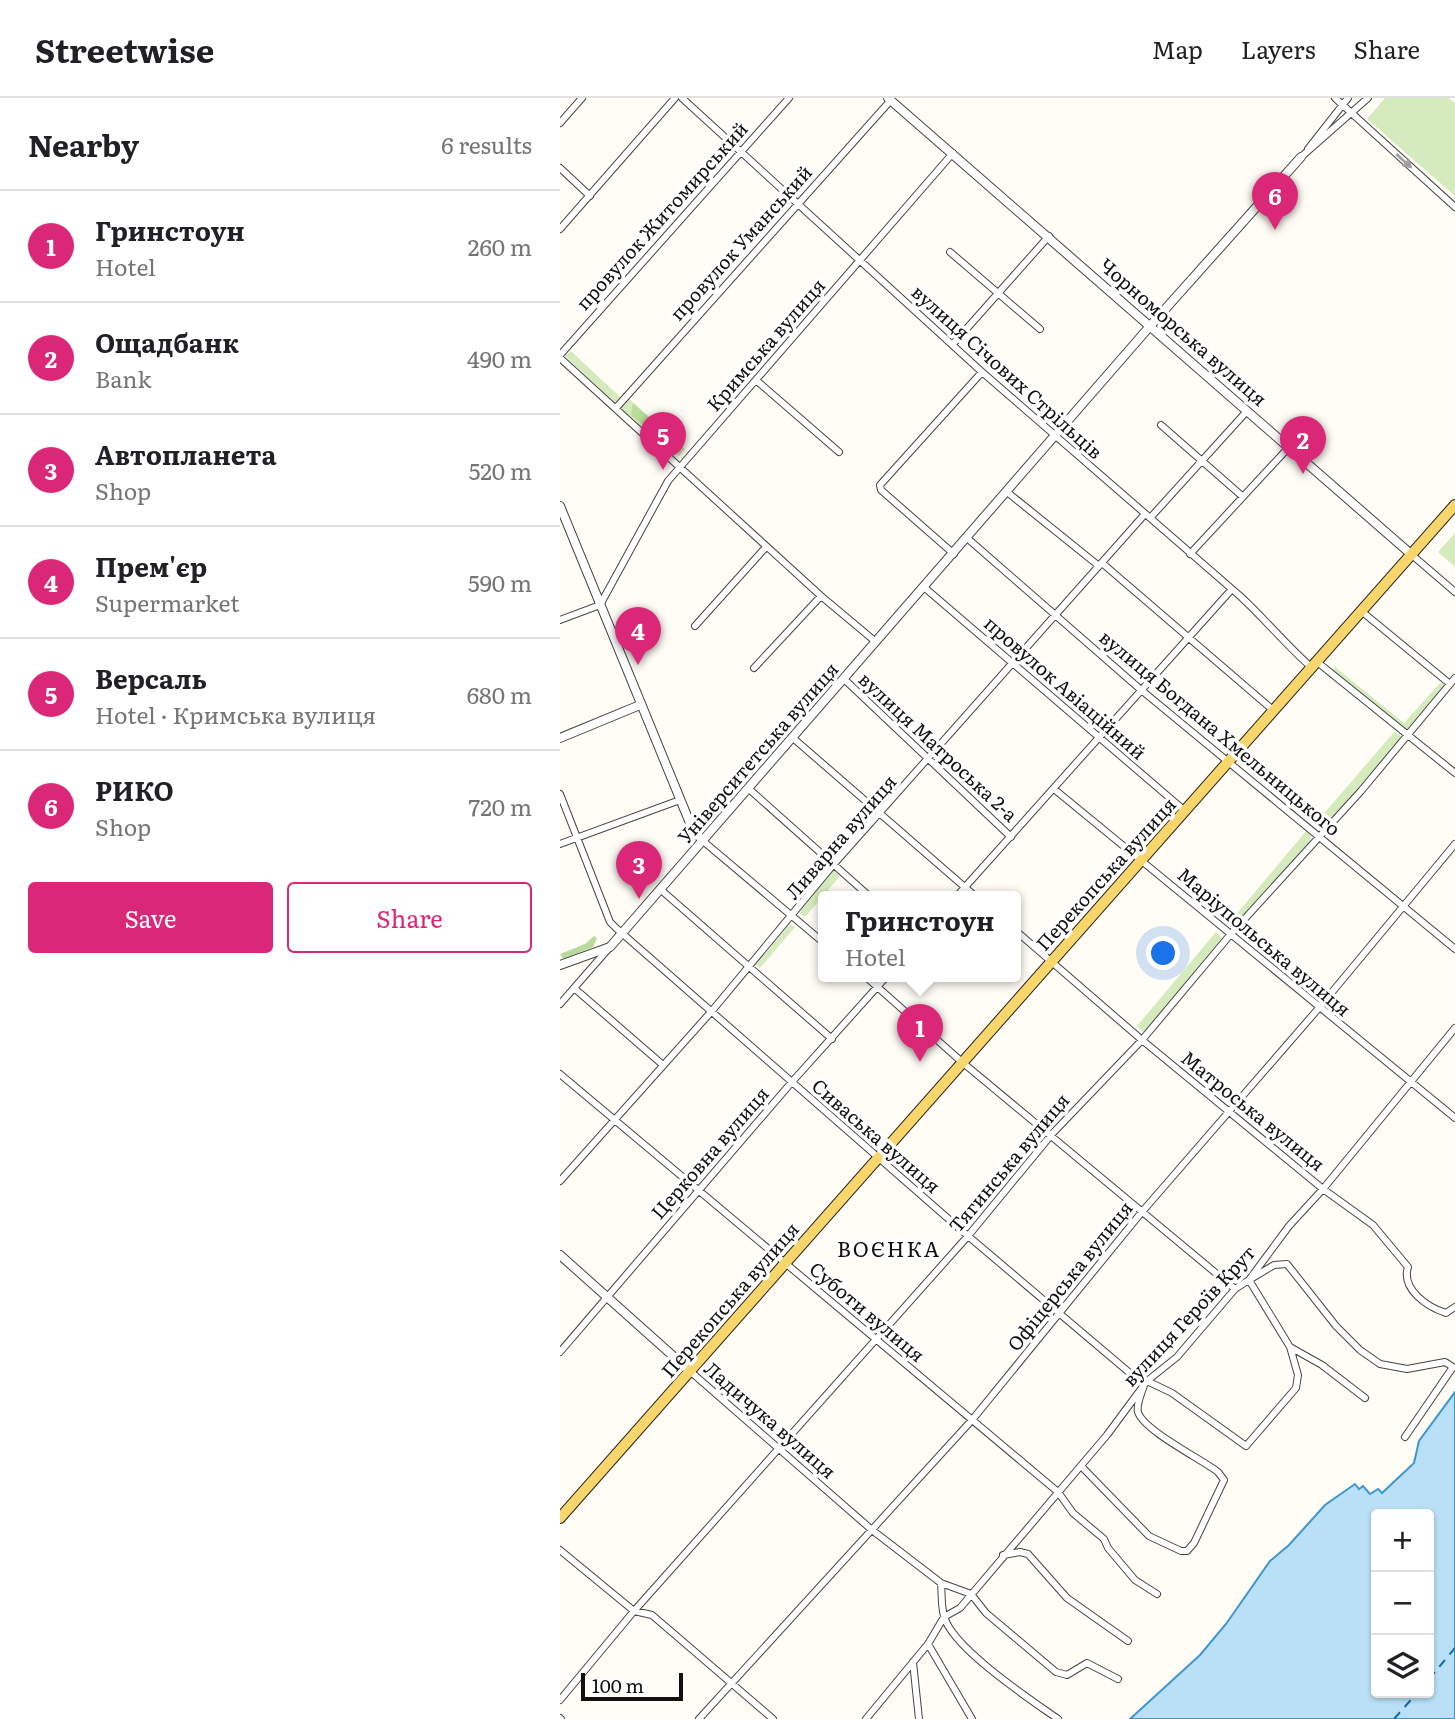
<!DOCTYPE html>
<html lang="en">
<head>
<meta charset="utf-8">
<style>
	:root { --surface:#fff; --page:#f6f6f6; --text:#202124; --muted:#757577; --line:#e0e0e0; --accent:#db2777 }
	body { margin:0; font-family:Literata,serif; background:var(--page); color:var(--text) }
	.controls { position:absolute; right:21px; bottom:21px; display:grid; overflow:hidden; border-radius:7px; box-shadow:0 2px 5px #0004 }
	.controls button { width:63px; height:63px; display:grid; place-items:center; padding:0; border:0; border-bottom:2px solid var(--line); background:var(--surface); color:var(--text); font:35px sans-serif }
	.scale { position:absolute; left:21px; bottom:18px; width:102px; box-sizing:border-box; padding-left:7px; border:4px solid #111; border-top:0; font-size:19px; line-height:24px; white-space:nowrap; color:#111; -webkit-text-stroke:5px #fff; paint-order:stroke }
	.you { position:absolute; left:604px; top:856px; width:24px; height:24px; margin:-18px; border:5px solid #fff; border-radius:50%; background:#1a73e8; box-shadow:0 0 0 10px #1a73e833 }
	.badge { display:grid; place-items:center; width:46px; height:46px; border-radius:50%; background:var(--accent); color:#fff; font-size:23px; font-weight:700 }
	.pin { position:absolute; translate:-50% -58px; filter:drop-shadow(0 2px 4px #0008) }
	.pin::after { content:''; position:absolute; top:37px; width:24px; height:21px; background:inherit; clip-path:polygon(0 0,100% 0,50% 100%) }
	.popup { position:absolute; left:258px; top:793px; width:203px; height:91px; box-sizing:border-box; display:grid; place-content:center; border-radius:7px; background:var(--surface); filter:drop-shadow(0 2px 5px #0005); font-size:23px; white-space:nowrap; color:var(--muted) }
	.popup b { font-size:26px; color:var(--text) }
	.popup::after { content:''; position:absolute; left:50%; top:100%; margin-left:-14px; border:14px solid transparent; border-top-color:var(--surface) }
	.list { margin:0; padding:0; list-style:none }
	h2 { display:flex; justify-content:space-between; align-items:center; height:91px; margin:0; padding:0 28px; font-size:30px }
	h2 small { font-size:23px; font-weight:400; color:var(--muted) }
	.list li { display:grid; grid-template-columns:46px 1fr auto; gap:21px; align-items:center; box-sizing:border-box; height:112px; padding:0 28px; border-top:2px solid var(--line) }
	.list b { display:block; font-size:26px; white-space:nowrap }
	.list p { margin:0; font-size:23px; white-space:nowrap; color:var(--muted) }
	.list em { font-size:23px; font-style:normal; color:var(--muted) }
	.actions { display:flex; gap:14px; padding:21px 28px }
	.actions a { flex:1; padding:16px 0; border:2px solid var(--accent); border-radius:7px; text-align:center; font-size:24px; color:var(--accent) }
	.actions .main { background:var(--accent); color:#fff }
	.icon { flex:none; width:38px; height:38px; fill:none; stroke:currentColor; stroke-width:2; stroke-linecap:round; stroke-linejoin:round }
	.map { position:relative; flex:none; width:895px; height:1621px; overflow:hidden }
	header { display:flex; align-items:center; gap:42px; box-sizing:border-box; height:98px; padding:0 35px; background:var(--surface); border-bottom:2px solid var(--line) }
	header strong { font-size:33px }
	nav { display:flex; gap:38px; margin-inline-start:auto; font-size:24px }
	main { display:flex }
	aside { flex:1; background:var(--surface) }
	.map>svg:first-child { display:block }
	.green { fill:#d5ebbd }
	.forest { fill:#b9dc9c }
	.water { fill:#b9e0f7; stroke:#3f96cf; stroke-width:2; fill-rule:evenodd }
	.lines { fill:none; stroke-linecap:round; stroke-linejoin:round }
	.ferry { stroke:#1768a6; stroke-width:2; stroke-dasharray:9 7; stroke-linecap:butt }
	.minor-casing { stroke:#444; stroke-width:8 }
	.tertiary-casing { stroke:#444; stroke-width:10 }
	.primary-casing { stroke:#222; stroke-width:12 }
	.minor { stroke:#fff; stroke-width:6 }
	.tertiary { stroke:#fff; stroke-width:8 }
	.primary { stroke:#f9d66b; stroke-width:10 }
	.oneway { fill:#a0a0a0 }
	.labels { text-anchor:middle; stroke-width:7; stroke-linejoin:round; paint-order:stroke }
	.street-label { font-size:19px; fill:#111; stroke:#fff }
	.neighbourhood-label { font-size:21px; letter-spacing:2px; fill:#111; stroke:#fff }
</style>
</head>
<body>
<header>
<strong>Streetwise</strong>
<nav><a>Map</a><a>Layers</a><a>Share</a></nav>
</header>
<main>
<aside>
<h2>Nearby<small>6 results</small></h2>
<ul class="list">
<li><span class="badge">1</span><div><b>Гринстоун</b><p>Hotel</p></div><em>260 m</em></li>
<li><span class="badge">2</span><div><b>Ощадбанк</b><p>Bank</p></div><em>490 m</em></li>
<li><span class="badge">3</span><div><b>Автопланета</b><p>Shop</p></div><em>520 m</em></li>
<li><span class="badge">4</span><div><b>Прем'єр</b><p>Supermarket</p></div><em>590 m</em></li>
<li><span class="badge">5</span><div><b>Версаль</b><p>Hotel · Кримська вулиця</p></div><em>680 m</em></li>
<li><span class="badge">6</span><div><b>РИКО</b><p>Shop</p></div><em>720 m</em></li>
</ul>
<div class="actions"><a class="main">Save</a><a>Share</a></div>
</aside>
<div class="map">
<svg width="895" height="1621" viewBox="0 0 895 1621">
	<rect width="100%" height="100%" fill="#fffdf5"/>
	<path class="green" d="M825,0H889L895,5V98L807,21Z
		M11,253L60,299L55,305L5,258Z
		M69,301L125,351L119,358L112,352L110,354L60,310Z
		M895,435V469L878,454Z
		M775,569L844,625L880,585L886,588L846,632L771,573Z
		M835,633L841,639L798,692L761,731L755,726Z
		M747,732L751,736L750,743L678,824L669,828L665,825L670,824Z
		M273,772L280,778L245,819L239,815Z
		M230,826L235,829L200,870L196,867Z
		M656,834L662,840L584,935L577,928Z"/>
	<path class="forest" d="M73,305L107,335L94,336L71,317Z
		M34,838L37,840L33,849L3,861L0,856L25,846Z"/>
	<path class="water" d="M895,1294V1621H570L640,1557L666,1526L710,1463L729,1447L765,1407L795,1386L799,1391L803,1388L810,1396L818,1391L822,1395L854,1365L859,1343ZM816,1416H869V1595H816Z"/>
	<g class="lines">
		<path class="ferry" d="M869,1581L895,1550
			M834,1621L857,1595"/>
		<defs>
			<path id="minor" d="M122,0L422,274L680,498C706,522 725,546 751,569
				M775,0L895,109
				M0,25L22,0
				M748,51L788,0
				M741,59L808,0
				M0,70L30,98
				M0,131L115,0
				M390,154L480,231
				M393,246L489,138
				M0,257L229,0
				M0,260L261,498L316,544
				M197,283L279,354
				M56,310L331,2
				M601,327L682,398
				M447,394L539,468
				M591,419L687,313
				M407,440L580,591L895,851
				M394,456L321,392L320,387L422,274
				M630,456L730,348
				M852,457L895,494
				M542,465L714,613
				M365,490L625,713
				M800,512L890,586
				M0,522L40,507L108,383L393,55
				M135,528L206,449
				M756,563L895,675
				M194,570L261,498
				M284,581L451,739
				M233,640L415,798
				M189,691L309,798
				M494,691L895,1020
				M0,696L50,824L56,830L408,1138L584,1287C582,1295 576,1305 578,1314C583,1332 641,1361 658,1374L664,1382L634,1445L627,1453H621L589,1438L521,1368
				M143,743L264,845
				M0,746L120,702
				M100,791L272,941
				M397,798L672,491
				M456,833L582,942L763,1091L813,1127L848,1169C841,1191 867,1209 886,1215L895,1209
				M305,878L402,964L675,1191
				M14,890L103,967
				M0,906L49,850
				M0,976L498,1394L513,1415L544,1441L548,1450L575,1482L597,1496
				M0,1083L151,914L273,767L585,416
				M0,1254L231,985L327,878
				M131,1274L312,1432L381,1485L411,1496L426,1515L496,1574L507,1577L527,1565L558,1581
				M587,1283L612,1295L686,1348L736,1290L738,1277L730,1249
				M805,1300L762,1267L730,1249L689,1182L714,1167L727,1166L776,1228L800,1252L820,1266L847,1271L885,1264L893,1269L845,1339
				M0,1452L74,1513L92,1517L213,1621
				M443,1457L460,1454L468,1456L507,1500L568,1543
				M381,1485C382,1496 381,1508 384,1518C391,1549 471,1602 498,1621
				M368,1546L412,1621
				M353,1564L359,1621
				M0,1602L74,1513L408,1138L492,1036L582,942L670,837L801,693L895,580
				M0,1620L1,1621
				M139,1621L412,1322L581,1115L758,911L895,746
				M306,1621L368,1546L384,1519L400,1510L547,1337L587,1283L617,1259L675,1191L689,1182L729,1128L763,1091L895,930"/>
			<path id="tertiary" d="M328,0L852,457
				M0,408L132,730L143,743
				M0,640L80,607
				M0,867L50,849L591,227L741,59
				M0,1157L131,1274"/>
			<path id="primary" d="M0,1420L895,407"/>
		</defs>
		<use href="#minor" class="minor-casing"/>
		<use href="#tertiary" class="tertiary-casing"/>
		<use href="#primary" class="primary-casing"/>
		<use href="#minor" class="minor"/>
		<use href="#tertiary" class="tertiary"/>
		<use href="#primary" class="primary"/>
	</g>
	<defs><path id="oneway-solid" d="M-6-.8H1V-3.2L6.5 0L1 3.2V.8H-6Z" transform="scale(1.75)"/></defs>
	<use class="oneway" href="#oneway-solid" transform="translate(844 63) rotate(42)"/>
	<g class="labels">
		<g class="street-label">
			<text transform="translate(102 118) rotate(-48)" y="7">провулок Житомирський</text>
			<text transform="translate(181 145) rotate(-48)" y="7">провулок Уманський</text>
			<text transform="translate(623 234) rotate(41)" y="7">Чорноморська вулиця</text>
			<text transform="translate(206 247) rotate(-49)" y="7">Кримська вулиця</text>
			<text transform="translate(447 274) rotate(42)" y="7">вулиця Січових Стрільців</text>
			<text transform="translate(505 590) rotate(41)" y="7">провулок Авіаційний</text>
			<text transform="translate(660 635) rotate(40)" y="7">вулиця Богдана Хмельницького</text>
			<text transform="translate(378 649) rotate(43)" y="7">вулиця Матроська 2-а</text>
			<text transform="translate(198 655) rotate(-49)" y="7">Університетська вулиця</text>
			<text transform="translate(281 739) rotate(-49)" y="7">Ливарна вулиця</text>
			<text transform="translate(546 776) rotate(-48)" y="7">Перекопська вулиця</text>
			<text transform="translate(704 844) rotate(40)" y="7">Маріупольська вулиця</text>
			<text transform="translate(693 1013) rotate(39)" y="7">Матроська вулиця</text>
			<text transform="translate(316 1038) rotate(41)" y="7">Сиваська вулиця</text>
			<text transform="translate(150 1055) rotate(-49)" y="7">Церковна вулиця</text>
			<text transform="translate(449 1065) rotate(-50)" y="7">Тягинська вулиця</text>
			<text transform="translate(510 1178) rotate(-51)" y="7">Офіцерська вулиця</text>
			<text transform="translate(170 1202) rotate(-49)" y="7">Перекопська вулиця</text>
			<text transform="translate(307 1214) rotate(40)" y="7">Суботи вулиця</text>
			<text transform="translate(629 1218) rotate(-47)" y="7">вулиця Героїв Крут</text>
			<text transform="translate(210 1322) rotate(41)" y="7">Ладичука вулиця</text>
		</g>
		<g class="neighbourhood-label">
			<text x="329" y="1159">ВОЄНКА</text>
		</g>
	</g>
</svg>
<div class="controls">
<button>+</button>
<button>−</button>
<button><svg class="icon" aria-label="layers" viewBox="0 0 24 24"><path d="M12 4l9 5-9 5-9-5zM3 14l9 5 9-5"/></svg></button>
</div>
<div class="scale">100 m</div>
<div class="you"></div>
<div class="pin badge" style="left:360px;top:964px">1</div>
<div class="popup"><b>Гринстоун</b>Hotel</div>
<div class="pin badge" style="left:743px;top:376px">2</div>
<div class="pin badge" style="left:79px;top:801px">3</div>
<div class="pin badge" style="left:78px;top:567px">4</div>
<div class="pin badge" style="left:103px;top:372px">5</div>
<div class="pin badge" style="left:715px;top:132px">6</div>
</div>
</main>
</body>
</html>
